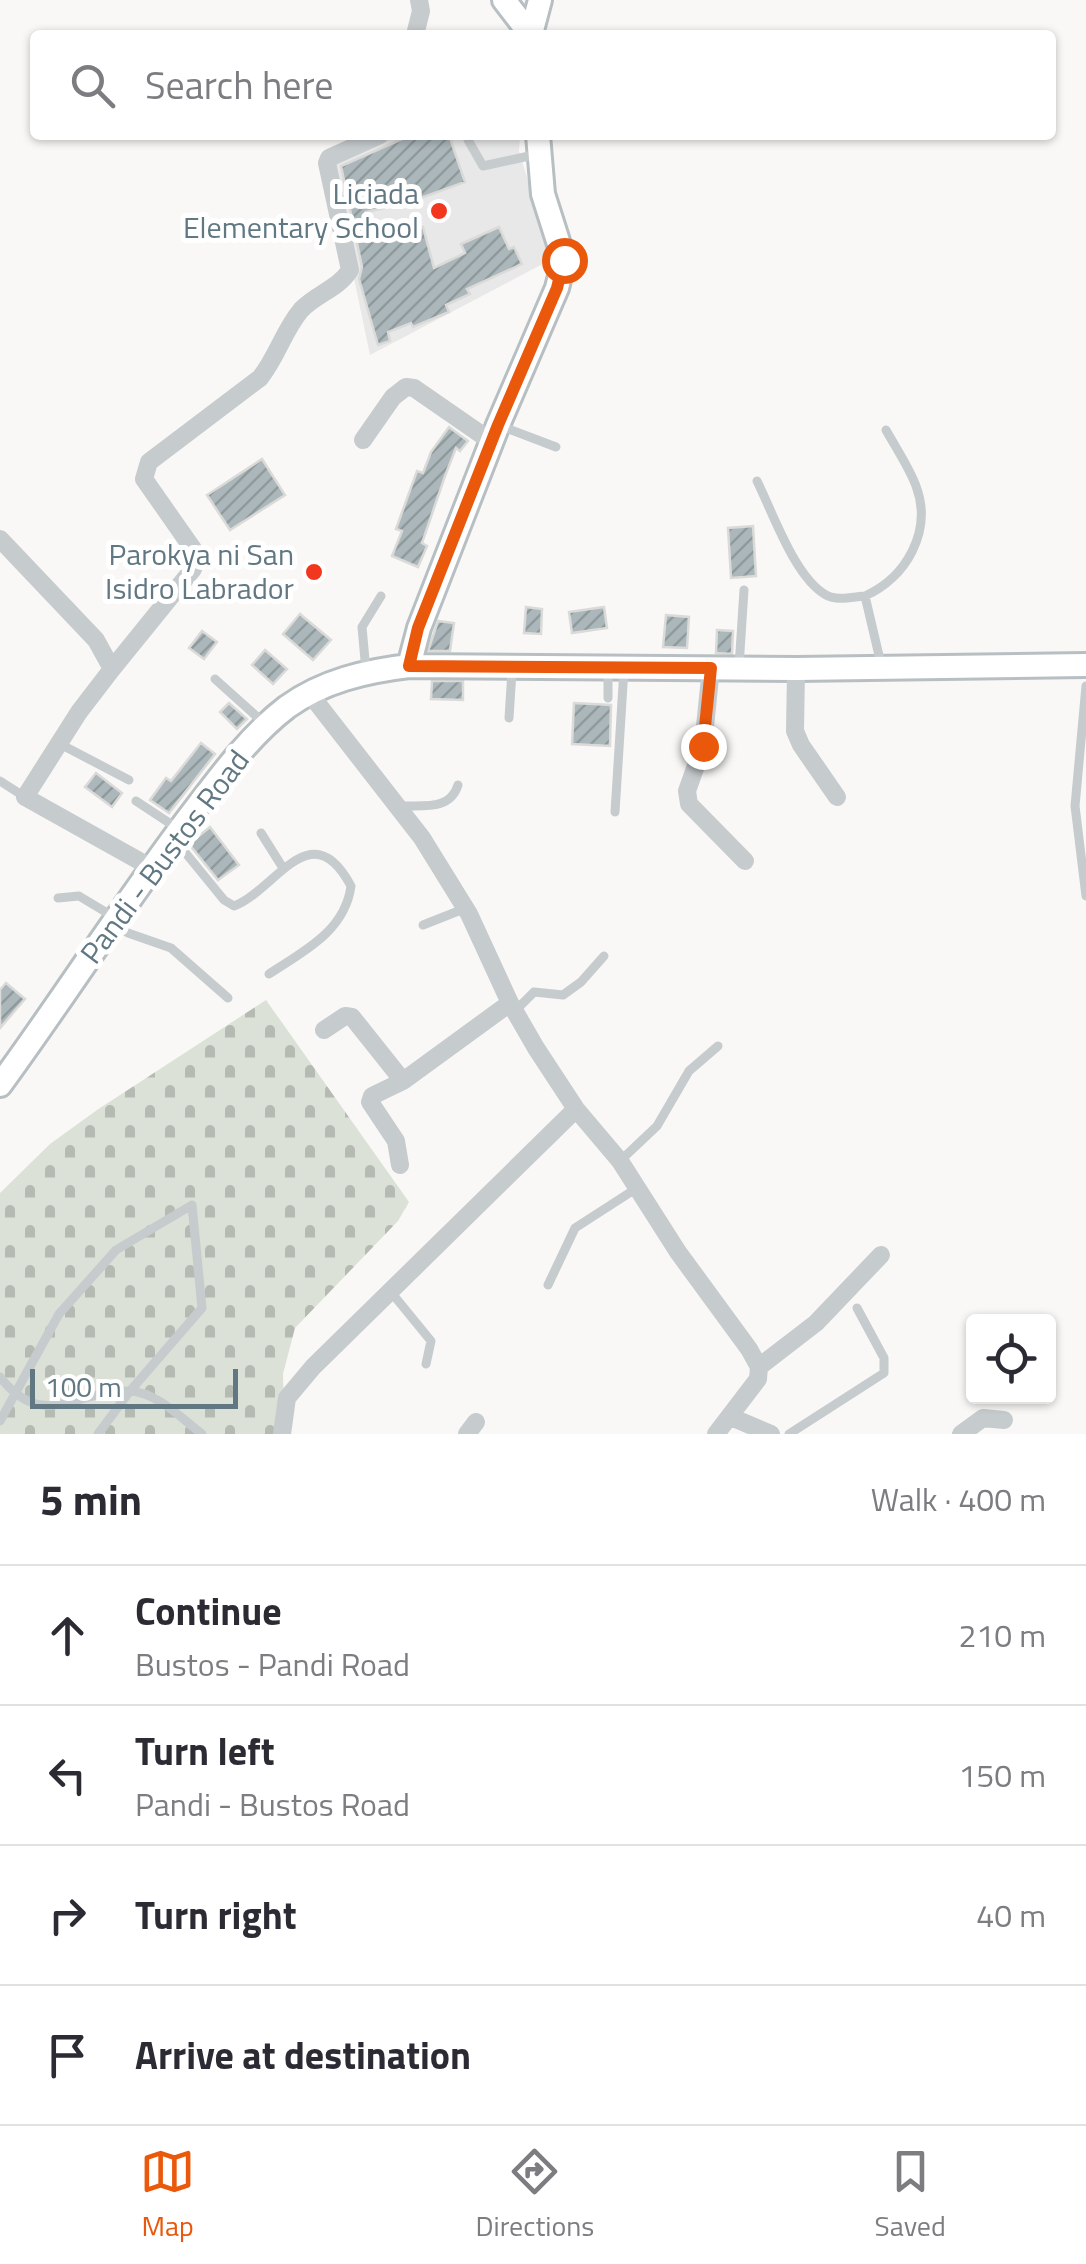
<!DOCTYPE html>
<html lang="en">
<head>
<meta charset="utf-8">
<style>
	:root { --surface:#fff; --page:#f2f2f3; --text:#2b2b33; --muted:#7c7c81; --line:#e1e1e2; --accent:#ea580c }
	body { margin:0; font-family:"Titillium Web",sans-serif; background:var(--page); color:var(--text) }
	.controls { position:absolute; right:30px; bottom:30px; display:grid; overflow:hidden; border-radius:10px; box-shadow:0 2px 8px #0004 }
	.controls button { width:90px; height:90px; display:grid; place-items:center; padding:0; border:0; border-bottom:2px solid var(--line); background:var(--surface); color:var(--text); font:50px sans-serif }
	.scale { position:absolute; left:30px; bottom:25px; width:208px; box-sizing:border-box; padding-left:10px; border:5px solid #617883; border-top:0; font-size:28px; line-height:35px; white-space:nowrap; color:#617883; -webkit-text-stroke:8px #fff; paint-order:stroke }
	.stop { position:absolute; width:30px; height:30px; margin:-22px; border:8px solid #ea580c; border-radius:50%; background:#fff }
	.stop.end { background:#ea580c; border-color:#fff; box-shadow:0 2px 10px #0008 }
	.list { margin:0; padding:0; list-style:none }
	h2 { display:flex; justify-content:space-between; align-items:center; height:130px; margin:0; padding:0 40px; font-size:42px }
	h2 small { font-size:32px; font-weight:400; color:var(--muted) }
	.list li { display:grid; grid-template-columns:65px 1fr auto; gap:30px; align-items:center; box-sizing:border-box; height:140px; padding:0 40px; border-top:2px solid var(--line) }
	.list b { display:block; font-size:38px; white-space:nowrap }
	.list p { margin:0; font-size:32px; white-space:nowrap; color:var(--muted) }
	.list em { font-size:32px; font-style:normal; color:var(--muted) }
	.icon { flex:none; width:55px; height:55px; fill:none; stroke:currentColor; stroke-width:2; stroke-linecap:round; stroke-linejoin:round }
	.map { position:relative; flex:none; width:1086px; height:1434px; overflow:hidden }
	.search { position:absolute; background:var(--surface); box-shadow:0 2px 8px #0004; left:30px; right:30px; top:30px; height:110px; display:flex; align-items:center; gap:25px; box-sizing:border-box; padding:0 35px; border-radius:10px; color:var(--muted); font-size:38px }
	.sheet { height:690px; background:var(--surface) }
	nav { display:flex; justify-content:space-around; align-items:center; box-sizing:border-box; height:140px; border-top:2px solid var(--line); background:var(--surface); font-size:28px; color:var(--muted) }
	nav a { display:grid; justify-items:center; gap:5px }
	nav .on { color:var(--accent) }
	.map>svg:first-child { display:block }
	.built { fill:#e7e8e7 }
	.cemetery { fill:url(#cemetery-stones) }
	.building { fill:url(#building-hatch); stroke:#dadad8; stroke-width:2.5 }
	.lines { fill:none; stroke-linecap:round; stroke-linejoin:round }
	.secondary-casing { stroke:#b8bfc2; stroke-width:28 }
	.lane { stroke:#c6cbce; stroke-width:9 }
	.street { stroke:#c6cbce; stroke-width:18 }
	.secondary { stroke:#fff; stroke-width:22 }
	.route { stroke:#ea580c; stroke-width:12 }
	.poi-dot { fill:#f1381e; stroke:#fff; stroke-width:4 }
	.labels { text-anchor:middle; stroke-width:10; stroke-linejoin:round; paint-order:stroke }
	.poi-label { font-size:30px; fill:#617883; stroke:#fff; text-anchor:end }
	.street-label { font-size:30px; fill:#617883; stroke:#fff }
</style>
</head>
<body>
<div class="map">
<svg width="1086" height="1434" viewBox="0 0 1086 1434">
	<defs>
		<pattern id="cemetery-stones" width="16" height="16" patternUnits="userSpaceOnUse" patternTransform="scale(2.5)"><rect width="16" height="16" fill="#dbe1d6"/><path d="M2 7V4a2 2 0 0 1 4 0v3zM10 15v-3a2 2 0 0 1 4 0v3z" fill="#b5bbb3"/></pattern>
		<pattern id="building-hatch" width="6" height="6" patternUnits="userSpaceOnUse" patternTransform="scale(2.5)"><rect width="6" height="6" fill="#acb7bb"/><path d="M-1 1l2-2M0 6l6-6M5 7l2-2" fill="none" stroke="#8f9a9d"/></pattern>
	</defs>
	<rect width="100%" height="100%" fill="#f9f8f6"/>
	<path class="built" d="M396,135H520L519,151L552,259L370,355L330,163Z"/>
	<path class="cemetery" d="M266,1000L409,1202L398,1221L295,1328L283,1374L285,1434H0V1193L50,1144L97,1110Z"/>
	<path class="building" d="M411,135H449L465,182L407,203L366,212L373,241L423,227L434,268L465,253L461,244L499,227L509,249L514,247L522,264L467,289L470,294L446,305L449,312L413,327L411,323L388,332L390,341L378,345L359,279L362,267L341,166Z
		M449,427L468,441L460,451L456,448L445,476L422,543L427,546L418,567L392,556L402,531L396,529L417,471L423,473L431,452Z
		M262,459L285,495L230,530L207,495Z
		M753,526L756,576L731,578L728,528Z
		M526,607L542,609L541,634L524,633Z
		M604,607L607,628L572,633L569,612Z
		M300,614L331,640L313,660L283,634Z
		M666,615L689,617L687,648L663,647Z
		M438,621L454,623L450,651H428Z
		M717,630L733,631L732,654L716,653Z
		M202,631L217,642L204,659L189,648Z
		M265,650L287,669L273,684L252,665Z
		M432,681H463V700L431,699Z
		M229,703L247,719L237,729L220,712Z
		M574,703L611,705L610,746L572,744Z
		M201,743L215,754L169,813L150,800L166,778L171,781Z
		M96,773L122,793L112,807L85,787Z
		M210,827L239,865L218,880L189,844Z
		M6,983L25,999L0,1028V990Z"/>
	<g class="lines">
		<defs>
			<path id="secondary" d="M504,0L531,35
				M531,34L540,0
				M409,666L419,628L498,425L557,288L564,260L543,194L538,135
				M0,1085C65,996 124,903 190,816C219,778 249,736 287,707C323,681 366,671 409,666L796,669L1086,665"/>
		</defs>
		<use href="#secondary" class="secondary-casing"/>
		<path class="lane" d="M468,140L483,166L538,154
			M498,425L556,447
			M757,481C773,513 795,578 826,595C837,601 852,597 865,596L881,664
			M865,596C906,578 933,531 916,486C909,467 896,448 886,430
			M739,667L744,590
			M366,671L362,627L381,596
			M215,679L265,724
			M1086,686L1075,806L1086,896
			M608,698V671
			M509,718L512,671
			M60,744L129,780
			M0,781L25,797
			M136,801L180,830
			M399,806C423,805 450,811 458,785
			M615,812L624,669
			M261,833L283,868
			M175,840L224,900L234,906C276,890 311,811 351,886C345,931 304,951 269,974
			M58,898L79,896L114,917
			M115,925L128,933L171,948L228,998
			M423,925L466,908
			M515,1011L534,992L563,995L581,982L604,956
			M620,1161L657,1126L689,1071L718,1046
			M548,1285L575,1228L637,1188
			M391,1292L431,1341L426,1364
			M0,1377C43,1432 75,1390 129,1391C157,1392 181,1418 202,1434
			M0,1421L59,1314L116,1250L192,1205L202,1308L130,1391L98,1434
			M789,1434L884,1373V1358L857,1308"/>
		<path class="street" d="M415,35L421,11L419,0
			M363,440L393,397L406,387L414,388L492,442
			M0,539L96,640L112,669L79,712L25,797L152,868
			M711,668L703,746L687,791L689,804L745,861
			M112,669L193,569L196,560L193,549L144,479L149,462L260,378C277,357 284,330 301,310C316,294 338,289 350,270L327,163L329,158L380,135
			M796,669L795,731L801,745L837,797
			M310,694L422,838L469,914L510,1003L536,1048L576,1109L620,1161L678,1252L749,1349L759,1367L758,1379L716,1434
			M324,1030L345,1016L352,1017L403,1081L510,1003
			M400,1165L396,1141L370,1102L372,1096L403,1081
			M759,1367L816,1323L881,1255
			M731,1417L771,1434
			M282,1434L287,1398L313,1367L576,1109
			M467,1434L476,1422
			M961,1434L983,1418L1004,1420"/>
		<use href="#secondary" class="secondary"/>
	</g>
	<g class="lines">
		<path class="route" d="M564,260L557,288L498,425L418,628L409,666L711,668L703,746"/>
	</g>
	<g class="poi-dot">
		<circle cx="439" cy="211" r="10"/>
		<circle cx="314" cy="572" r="10"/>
	</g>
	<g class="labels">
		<g class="poi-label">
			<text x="419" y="204">Liciada<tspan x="419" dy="34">Elementary School</tspan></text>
			<text x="294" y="565">Parokya ni San<tspan x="294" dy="34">Isidro Labrador</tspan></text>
		</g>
		<g class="street-label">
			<text transform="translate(165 857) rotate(-53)" y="10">Pandi - Bustos Road</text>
		</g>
	</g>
</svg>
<div class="controls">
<button><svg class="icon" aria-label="locate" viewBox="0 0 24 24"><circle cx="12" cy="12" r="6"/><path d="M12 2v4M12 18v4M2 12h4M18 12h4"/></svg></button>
</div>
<div class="scale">100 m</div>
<div class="stop" style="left:564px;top:260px"></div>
<div class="stop end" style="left:703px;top:746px"></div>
<div class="search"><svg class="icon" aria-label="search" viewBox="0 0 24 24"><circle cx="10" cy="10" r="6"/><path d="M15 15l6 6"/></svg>Search here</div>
</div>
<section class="sheet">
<h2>5 min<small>Walk · 400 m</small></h2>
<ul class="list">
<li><svg class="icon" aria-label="ahead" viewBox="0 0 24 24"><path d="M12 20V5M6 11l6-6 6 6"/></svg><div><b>Continue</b><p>Bustos - Pandi Road</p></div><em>210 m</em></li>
<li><svg class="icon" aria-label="left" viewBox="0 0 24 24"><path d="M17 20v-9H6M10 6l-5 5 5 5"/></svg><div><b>Turn left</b><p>Pandi - Bustos Road</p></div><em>150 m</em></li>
<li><svg class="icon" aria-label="right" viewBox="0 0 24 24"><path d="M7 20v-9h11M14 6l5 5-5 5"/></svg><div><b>Turn right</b></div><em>40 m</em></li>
<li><svg class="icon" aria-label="arrive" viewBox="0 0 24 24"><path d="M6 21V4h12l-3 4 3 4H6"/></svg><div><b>Arrive at destination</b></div></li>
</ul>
</section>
<nav>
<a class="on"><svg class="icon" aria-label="map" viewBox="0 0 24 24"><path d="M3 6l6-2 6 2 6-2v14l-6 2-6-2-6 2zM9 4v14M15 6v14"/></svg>Map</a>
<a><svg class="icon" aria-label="directions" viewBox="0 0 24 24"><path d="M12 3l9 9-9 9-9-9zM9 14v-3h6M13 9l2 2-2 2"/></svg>Directions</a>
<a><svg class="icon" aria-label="saved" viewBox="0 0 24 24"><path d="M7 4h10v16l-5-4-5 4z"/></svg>Saved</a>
</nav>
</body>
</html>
